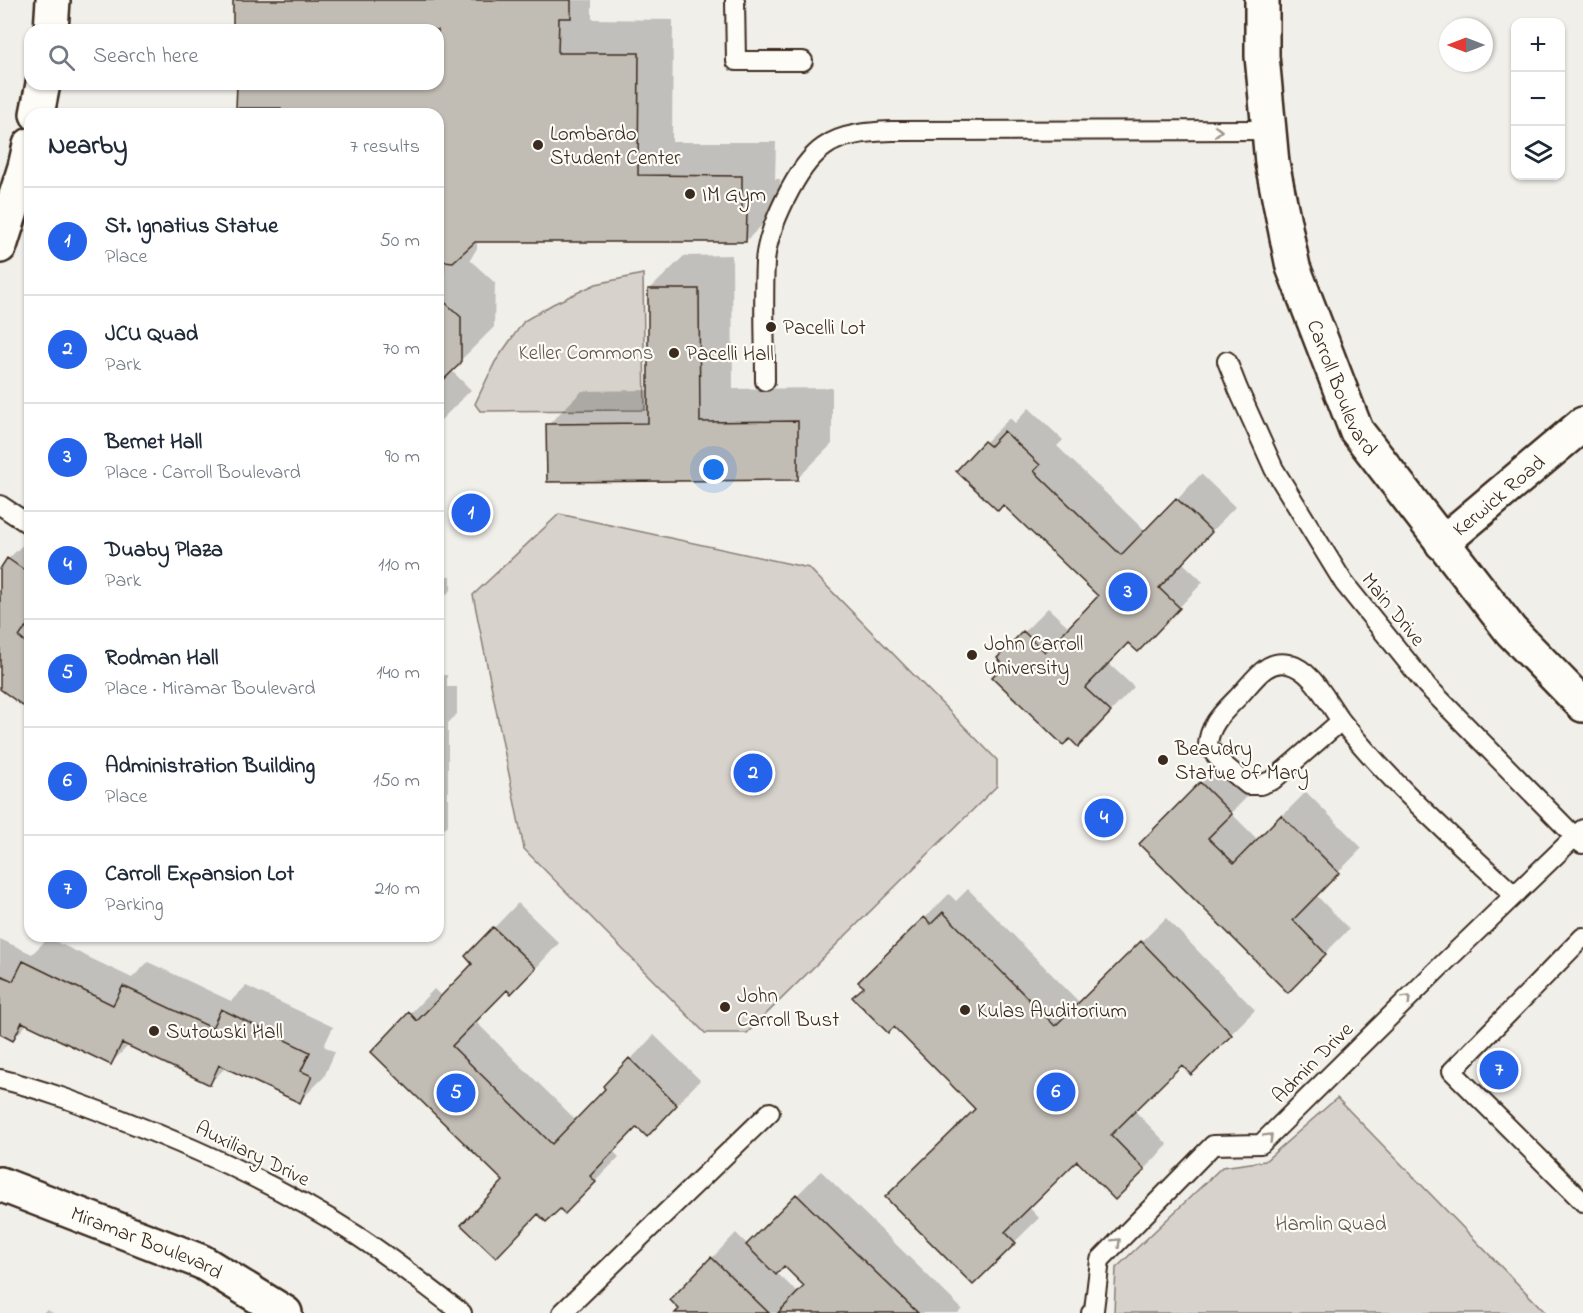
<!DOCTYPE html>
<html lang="en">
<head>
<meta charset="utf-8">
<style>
	:root { --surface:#fff; --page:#f6f6f7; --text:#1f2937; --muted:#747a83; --line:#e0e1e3; --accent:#2563eb }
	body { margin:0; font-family:"Indie Flower",sans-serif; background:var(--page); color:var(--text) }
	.controls { position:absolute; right:18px; top:18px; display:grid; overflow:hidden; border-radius:12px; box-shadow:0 2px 4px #0004 }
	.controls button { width:54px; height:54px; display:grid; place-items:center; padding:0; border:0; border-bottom:2px solid var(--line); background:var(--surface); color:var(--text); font:30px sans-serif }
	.compass { position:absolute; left:1439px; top:18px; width:54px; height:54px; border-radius:50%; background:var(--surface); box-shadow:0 2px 4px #0004; rotate:270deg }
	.you { position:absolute; left:714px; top:470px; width:21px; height:21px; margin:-15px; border:4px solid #fff; border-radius:50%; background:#1a73e8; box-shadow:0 0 0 9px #1a73e833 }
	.badge { display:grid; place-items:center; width:39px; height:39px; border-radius:50%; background:var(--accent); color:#fff; font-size:20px; font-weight:700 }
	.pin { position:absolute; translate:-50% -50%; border:3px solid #fff; box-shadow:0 2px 6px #0006 }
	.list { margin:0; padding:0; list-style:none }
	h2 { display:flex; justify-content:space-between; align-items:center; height:78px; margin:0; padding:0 24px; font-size:26px }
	h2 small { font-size:20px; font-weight:400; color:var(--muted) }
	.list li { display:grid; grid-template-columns:39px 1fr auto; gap:18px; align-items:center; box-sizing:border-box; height:108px; padding:0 24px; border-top:2px solid var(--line) }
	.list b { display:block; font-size:22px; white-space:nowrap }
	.list p { margin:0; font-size:20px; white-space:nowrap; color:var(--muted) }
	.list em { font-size:20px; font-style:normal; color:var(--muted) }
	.icon { flex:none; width:33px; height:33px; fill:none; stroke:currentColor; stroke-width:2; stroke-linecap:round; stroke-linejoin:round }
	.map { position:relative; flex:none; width:1583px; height:1313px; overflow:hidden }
	.search { position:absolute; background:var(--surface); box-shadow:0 2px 4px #0004; left:24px; top:24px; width:420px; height:66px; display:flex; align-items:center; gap:15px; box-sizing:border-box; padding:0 21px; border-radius:18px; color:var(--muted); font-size:22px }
	.panel { position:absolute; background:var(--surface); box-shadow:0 2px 4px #0004; left:24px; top:108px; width:420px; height:834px; border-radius:18px }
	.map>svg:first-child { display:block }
	.green { fill:#d7d2cc; stroke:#897e75; stroke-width:1.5 }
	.shadow { fill:#0003; fill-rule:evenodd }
	.building { fill:#c1bcb4; stroke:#3b2a1e; stroke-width:1.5 }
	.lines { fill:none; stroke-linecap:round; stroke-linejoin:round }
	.lane-casing { stroke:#3b2a1e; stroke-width:22 }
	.street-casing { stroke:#3b2a1e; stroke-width:38 }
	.lane { stroke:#fdfcf7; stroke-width:18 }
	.street { stroke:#fdfcf7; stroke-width:33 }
	.oneway { stroke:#9c938a }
	.poi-dot { fill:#3b2a1e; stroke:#fdfcf7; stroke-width:2 }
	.labels { text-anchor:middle; stroke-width:4.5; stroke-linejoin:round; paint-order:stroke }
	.poi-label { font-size:21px; fill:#3b2a1e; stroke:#fdfcf7; text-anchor:start }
	.park-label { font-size:21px; fill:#62544a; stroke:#fdfcf7 }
	.street-label { font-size:21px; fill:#3b2a1e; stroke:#fdfcf7 }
</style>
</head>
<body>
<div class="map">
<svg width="1583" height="1313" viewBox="0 0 1583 1313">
	<rect width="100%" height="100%" fill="#f1efea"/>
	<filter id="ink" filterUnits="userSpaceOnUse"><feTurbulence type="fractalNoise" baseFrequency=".0167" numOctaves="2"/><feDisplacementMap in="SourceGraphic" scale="12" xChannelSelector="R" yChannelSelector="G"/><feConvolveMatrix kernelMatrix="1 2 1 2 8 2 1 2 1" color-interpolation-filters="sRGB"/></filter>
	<g filter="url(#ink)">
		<path class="green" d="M643,274L645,410L480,411L475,404L495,362L524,321L553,304L596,284Z
			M559,514L809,568L997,760V786L747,1033H705L524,849L473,595Z
			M1337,1098L1546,1313H1114L1116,1268L1222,1167L1265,1161Z"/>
		<path class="shadow" d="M235,0H592V19L673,20L672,142H776L775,179H780V207L746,241L477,240V248L470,260L495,283L494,327L451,370L471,390L438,423V114H282L283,107L238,84H438V30H235Z
			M732,255L733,389L832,388V444L798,478L548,425L582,391L650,390L649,290L684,256Z
			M1029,408L1063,440L1057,446L1146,532L1201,474L1235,507L1182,562L1203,582L1162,626L1129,641L1108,663L1134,687L1102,721L1070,737L1006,665L1024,632L1048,608L1070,628L1100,596L986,442L1010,418L1015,423Z
			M30,538V709L0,687V571L8,559Z
			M438,576H451V590L441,600V675H447V687H457V714L448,723V825L438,836Z
			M1225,759L1255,789L1231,813L1258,840L1306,792L1362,848L1316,895L1349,929L1288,991L1141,844Z
			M968,889L1080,1003L1166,918L1255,1010L1192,1073L1182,1063L1134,1110L1168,1145L1115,1198L1077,1159L1029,1207L1039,1218L973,1283L976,1109L861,982L949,894L956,901Z
			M518,903L559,943L536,968L507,988L475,1021L577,1121L607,1089L630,1060L654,1035L700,1080L671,1111L638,1126L613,1151L619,1157L565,1212L560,1207L538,1213L373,1052L434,989L442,997L475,964L467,956Z
			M48,938L132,978L148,962L231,1001L246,986L333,1027L324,1046L335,1052L324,1077L299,1102L226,1067L210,1083L129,1045L111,1063L28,1023L13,1039L0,1033V939L32,954Z
			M821,1171L962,1309L958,1313H677L681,1309L672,1300L736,1233L748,1245ZM784,1264L807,1286L799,1294L776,1272Z
			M46,1310L54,1313H43Z"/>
		<path class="building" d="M233,0H571V18H559L558,53H639L638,175L742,176V213H747L746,242H475L453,262L444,261L443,283L438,293V114H281V108H236L237,84H438V30H233Z
			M648,289H699L700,422L798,421V480L547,482L546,424L648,423Z
			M438,296L461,317V363L438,385Z
			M1004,431L1040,465L1034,471L1121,555L1176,498L1212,532L1159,588L1180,608L1138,652L1128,643L1085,688L1111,712L1078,747L1070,739L1063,745L992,677L1004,665L997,658L1023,631L1045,652L1098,596L1003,505L998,511L956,471L984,441L990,446Z
			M7,558L30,574V621L19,637L30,646V711L0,689V569Z
			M1200,782L1232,814L1208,838L1234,863L1281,815L1339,873L1293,920L1326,954L1288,993L1139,844Z
			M943,912L1055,1026L1141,941L1232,1035L1191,1075L1182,1065L1111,1135L1145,1170L1115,1200L1077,1161L1005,1232L1016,1243L973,1285L885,1197L975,1109L894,1027L888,1033L852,997L864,987L858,982L924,917L931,924Z
			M493,927L536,968L511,994L507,990L452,1046L552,1144L605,1089L603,1086L629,1058L677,1105L647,1137L637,1127L590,1176L596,1182L565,1214L560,1209L546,1222L538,1214L496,1258L461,1225L503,1181L371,1052L409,1012L417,1021L472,964L465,956Z
			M23,961L113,1005L123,986L212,1028L221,1009L310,1052L301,1071L312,1076L300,1103L219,1065L210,1085L122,1043L111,1065L22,1022L13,1041L0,1034V975L13,981Z
			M796,1194L859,1256L918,1313H778L804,1286L784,1266L776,1275L746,1245Z
			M711,1257L769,1313H675L679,1309L670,1300Z"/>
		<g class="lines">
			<defs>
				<path id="lane" d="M735,0L736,61H803
					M1227,361L1238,389L1274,469L1344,583L1427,686L1582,844
					M765,381C765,342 763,302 765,262C767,230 797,165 824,147C842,133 872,132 894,131L1269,130
					M0,505L30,525
					M1341,721L1273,780L1260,785H1248L1224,765L1208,746C1208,724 1227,709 1241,694C1254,680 1267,659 1288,664C1314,670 1328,705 1343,723C1391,784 1457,841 1514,895
					M1583,937L1452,1071L1583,1202
					M0,1079C42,1089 81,1104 120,1119C203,1151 282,1187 356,1235C393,1259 427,1287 462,1313
					M562,1313L770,1112
					M1091,1313L1094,1310L1100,1260L1213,1145L1261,1144L1446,961L1583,829"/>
				<g id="street">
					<path id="s1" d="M1262,0V56L1272,163L1293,267L1356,430L1511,631L1583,705"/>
					<path d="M51,30L53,0"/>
					<path d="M37,114L43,84"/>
					<path d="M0,246L25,167L30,145"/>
					<path id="s2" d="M1442,543L1583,424"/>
					<path id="s3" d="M0,1184L202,1262L285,1313"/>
				</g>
			</defs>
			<use href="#lane" class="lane-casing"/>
			<use href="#street" class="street-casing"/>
			<use href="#lane" class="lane"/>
			<use href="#street" class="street"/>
		</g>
		<defs><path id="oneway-chevron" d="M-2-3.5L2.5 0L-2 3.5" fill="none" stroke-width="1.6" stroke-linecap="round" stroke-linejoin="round" transform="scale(1.5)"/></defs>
		<g class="oneway">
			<use href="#oneway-chevron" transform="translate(1218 131) rotate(-1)"/>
			<use href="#oneway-chevron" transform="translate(1407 999) rotate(-45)"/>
			<use href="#oneway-chevron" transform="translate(1269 1137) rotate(-45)"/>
			<use href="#oneway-chevron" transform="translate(1117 1242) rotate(-45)"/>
		</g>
	</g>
	<g class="poi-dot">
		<circle cx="538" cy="145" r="6"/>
		<circle cx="690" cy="194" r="6"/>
		<circle cx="771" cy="327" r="6"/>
		<circle cx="674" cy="353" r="6"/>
		<circle cx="972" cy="655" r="6"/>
		<circle cx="1163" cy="760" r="6"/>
		<circle cx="725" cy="1007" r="6"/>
		<circle cx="965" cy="1010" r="6"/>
		<circle cx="154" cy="1031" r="6"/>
	</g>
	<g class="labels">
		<g class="poi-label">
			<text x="550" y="140">Lombardo<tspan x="550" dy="24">Student Center</tspan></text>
			<text x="702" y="201">IM Gym</text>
			<text x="783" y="334">Pacelli Lot</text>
			<text x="686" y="360">Pacelli Hall</text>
			<text x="984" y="650">John Carroll<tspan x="984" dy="24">University</tspan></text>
			<text x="1175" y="755">Beaudry<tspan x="1175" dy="24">Statue of Mary</tspan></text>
			<text x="737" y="1002">John<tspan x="737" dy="24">Carroll Bust</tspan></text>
			<text x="977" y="1017">Kulas Auditorium</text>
			<text x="166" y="1038">Sutowski Hall</text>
		</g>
		<g class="park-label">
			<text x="586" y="359">Keller Commons</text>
			<text x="1331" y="1230">Hamlin Quad</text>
		</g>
		<g class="street-label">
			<text dy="7" stroke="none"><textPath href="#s1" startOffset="400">Carroll Boulevard</textPath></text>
			<text dy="7" stroke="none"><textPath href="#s2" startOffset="74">Kerwick Road</textPath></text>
			<text transform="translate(1394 609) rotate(51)" y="7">Main Drive</text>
			<text transform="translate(1312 1062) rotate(-45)" y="7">Admin Drive</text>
			<text transform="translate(253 1153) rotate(26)" y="7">Auxiliary Drive</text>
			<text dy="7" stroke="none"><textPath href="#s3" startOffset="158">Miramar Boulevard</textPath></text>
		</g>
	</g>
</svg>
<div class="controls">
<button>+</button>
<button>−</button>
<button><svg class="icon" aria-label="layers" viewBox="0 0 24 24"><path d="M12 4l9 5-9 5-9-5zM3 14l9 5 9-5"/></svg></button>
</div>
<svg class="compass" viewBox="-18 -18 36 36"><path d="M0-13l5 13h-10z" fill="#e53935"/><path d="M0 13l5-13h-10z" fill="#747a83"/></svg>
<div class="you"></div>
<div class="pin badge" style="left:471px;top:513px">1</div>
<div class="pin badge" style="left:753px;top:773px">2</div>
<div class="pin badge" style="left:1128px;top:592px">3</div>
<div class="pin badge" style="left:1104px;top:818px">4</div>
<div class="pin badge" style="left:456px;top:1093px">5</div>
<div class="pin badge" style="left:1056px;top:1092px">6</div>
<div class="pin badge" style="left:1499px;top:1070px">7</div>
<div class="search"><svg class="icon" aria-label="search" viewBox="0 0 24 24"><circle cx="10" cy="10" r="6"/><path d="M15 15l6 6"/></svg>Search here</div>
<section class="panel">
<h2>Nearby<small>7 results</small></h2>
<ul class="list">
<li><span class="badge">1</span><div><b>St. Ignatius Statue</b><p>Place</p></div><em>50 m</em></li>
<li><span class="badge">2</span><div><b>JCU Quad</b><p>Park</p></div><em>70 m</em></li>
<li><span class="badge">3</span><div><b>Bernet Hall</b><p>Place · Carroll Boulevard</p></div><em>90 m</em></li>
<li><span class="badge">4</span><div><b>Duaby Plaza</b><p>Park</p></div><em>110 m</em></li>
<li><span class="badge">5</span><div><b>Rodman Hall</b><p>Place · Miramar Boulevard</p></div><em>140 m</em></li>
<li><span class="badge">6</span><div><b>Administration Building</b><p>Place</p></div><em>150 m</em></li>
<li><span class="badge">7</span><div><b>Carroll Expansion Lot</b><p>Parking</p></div><em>210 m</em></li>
</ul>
</section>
</div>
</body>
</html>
